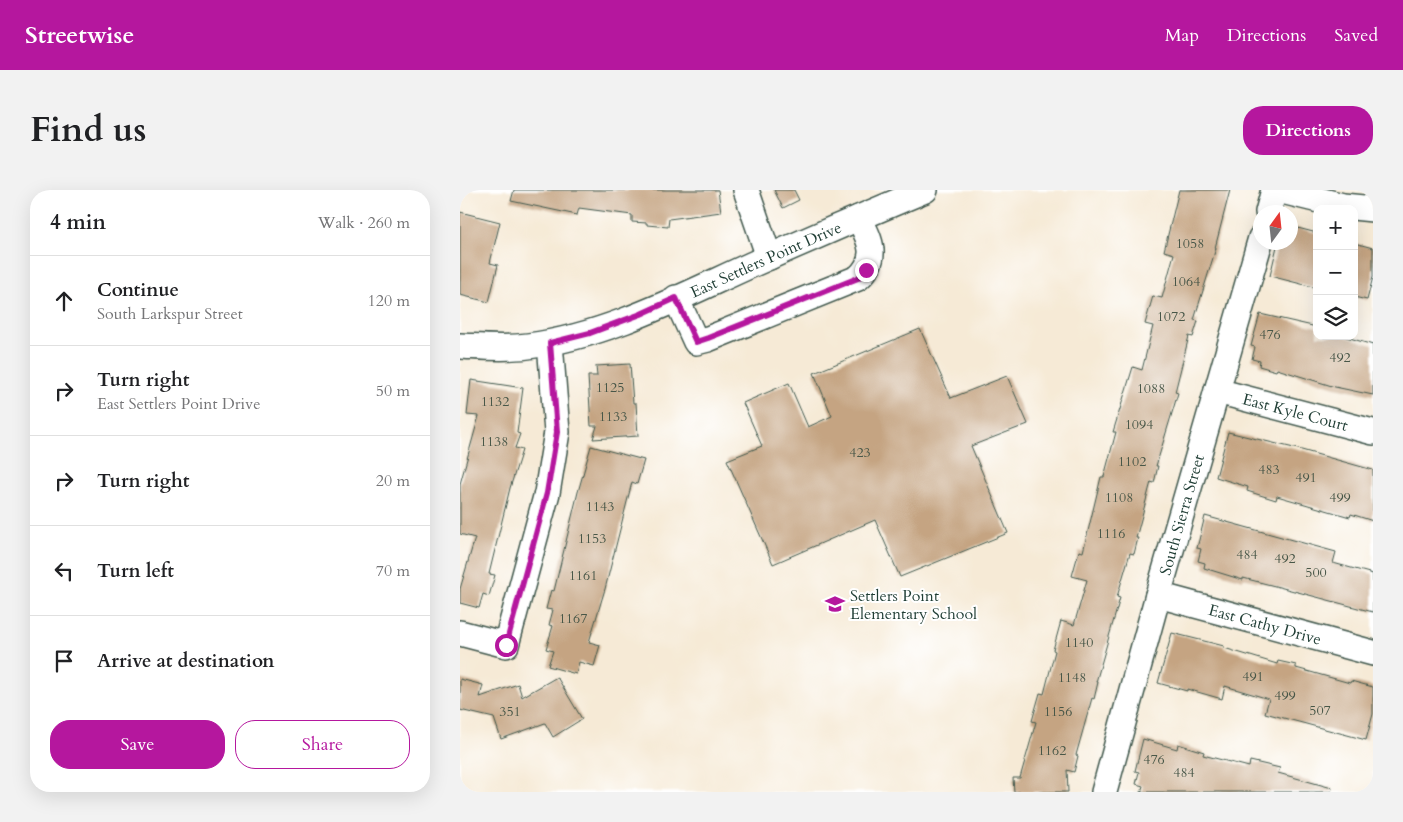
<!DOCTYPE html>
<html lang="en">
<head>
<meta charset="utf-8">
<style>
	:root { --surface:#fff; --page:#f2f2f2; --text:#202124; --muted:#757577; --line:#e0e0e0; --accent:#b5179e }
	body { margin:0; font-family:Cardo,serif; background:var(--page); color:var(--text) }
	.controls { position:absolute; right:15px; top:15px; display:grid; overflow:hidden; border-radius:10px; box-shadow:0 5px 20px #0002 }
	.controls button { width:45px; height:45px; display:grid; place-items:center; padding:0; border:0; border-bottom:1px solid var(--line); background:var(--surface); color:var(--text); font:25px sans-serif }
	.compass { position:absolute; left:793px; top:15px; width:45px; height:45px; border-radius:50%; background:var(--surface); box-shadow:0 5px 20px #0002; rotate:15deg }
	.stop { position:absolute; width:15px; height:15px; margin:-11px; border:4px solid #b5179e; border-radius:50%; background:#fff }
	.stop.end { background:#b5179e; border-color:#fff; box-shadow:0 1px 5px #0008 }
	.list { margin:0; padding:0; list-style:none }
	h2 { display:flex; justify-content:space-between; align-items:center; height:65px; margin:0; padding:0 20px; font-size:21px }
	h2 small { font-size:16px; font-weight:400; color:var(--muted) }
	.list li { display:grid; grid-template-columns:32px 1fr auto; gap:15px; align-items:center; box-sizing:border-box; height:90px; padding:0 20px; border-top:1px solid var(--line) }
	.list b { display:block; font-size:19px; white-space:nowrap }
	.list p { margin:0; font-size:16px; white-space:nowrap; color:var(--muted) }
	.list em { font-size:16px; font-style:normal; color:var(--muted) }
	.actions { display:flex; gap:10px; padding:15px 20px }
	.actions a { flex:1; padding:11px 0; border:1px solid var(--accent); border-radius:20px; text-align:center; font-size:18px; color:var(--accent) }
	.actions .main { background:var(--accent); color:#fff }
	.icon { flex:none; width:28px; height:28px; fill:none; stroke:currentColor; stroke-width:2; stroke-linecap:round; stroke-linejoin:round }
	.map { position:relative; flex:none; width:913px; height:602px; overflow:hidden; border-radius:20px }
	header { display:flex; align-items:center; gap:30px; box-sizing:border-box; height:70px; padding:0 25px; background:var(--accent); color:#fff }
	header strong { font-size:24px }
	nav { display:flex; gap:28px; margin-inline-start:auto; font-size:18px }
	.intro { display:flex; align-items:center; justify-content:space-between; box-sizing:border-box; height:120px; padding:0 30px }
	h1 { margin:0; font-size:35px }
	.button { padding:12px 22px; border-radius:20px; background:var(--accent); color:#fff; font-size:18px; font-weight:700 }
	main { display:flex; gap:30px; padding:0 30px }
	aside { flex:1; background:var(--surface); border-radius:20px; box-shadow:0 5px 20px #0002 }
	.map>svg:first-child { display:block }
	.building { fill:#c5a482 }
	.lines { fill:none; stroke-linecap:round; stroke-linejoin:round }
	.minor-casing { stroke:#3f574c; stroke-width:28 }
	.minor { stroke:#fff; stroke-width:25 }
	.route { stroke:#b5179e; stroke-width:6 }
	.labels { text-anchor:middle; stroke-width:4; stroke-linejoin:round; paint-order:stroke }
	.number-label { font-size:14px; fill:#485748 }
	.street-label { font-size:16px; fill:#1f3d34; stroke:#fff }
	.poi-label { font-size:16px; fill:#1f3d34; stroke:#fff; text-anchor:start }
</style>
</head>
<body>
<header>
<strong>Streetwise</strong>
<nav><a>Map</a><a>Directions</a><a>Saved</a></nav>
</header>
<div class="intro"><h1>Find us</h1><a class="button">Directions</a></div>
<main>
<aside>
<h2>4 min<small>Walk · 260 m</small></h2>
<ul class="list">
<li><svg class="icon" aria-label="ahead" viewBox="0 0 24 24"><path d="M12 20V5M6 11l6-6 6 6"/></svg><div><b>Continue</b><p>South Larkspur Street</p></div><em>120 m</em></li>
<li><svg class="icon" aria-label="right" viewBox="0 0 24 24"><path d="M7 20v-9h11M14 6l5 5-5 5"/></svg><div><b>Turn right</b><p>East Settlers Point Drive</p></div><em>50 m</em></li>
<li><svg class="icon" aria-label="right" viewBox="0 0 24 24"><path d="M7 20v-9h11M14 6l5 5-5 5"/></svg><div><b>Turn right</b></div><em>20 m</em></li>
<li><svg class="icon" aria-label="left" viewBox="0 0 24 24"><path d="M17 20v-9H6M10 6l-5 5 5 5"/></svg><div><b>Turn left</b></div><em>70 m</em></li>
<li><svg class="icon" aria-label="arrive" viewBox="0 0 24 24"><path d="M6 21V4h12l-3 4 3 4H6"/></svg><div><b>Arrive at destination</b></div></li>
</ul>
<div class="actions"><a class="main">Save</a><a>Share</a></div>
</aside>
<div class="map">
<svg width="913" height="602" viewBox="0 0 913 602">
	<rect width="100%" height="100%" fill="#fff"/>
	<filter id="ink" filterUnits="userSpaceOnUse"><feTurbulence type="fractalNoise" baseFrequency=".02" numOctaves="2"/><feDisplacementMap in="SourceGraphic" scale="10" xChannelSelector="R" yChannelSelector="G"/><feConvolveMatrix kernelMatrix="1 2 1 2 8 2 1 2 1" color-interpolation-filters="sRGB"/></filter>
	<filter id="wash" filterUnits="userSpaceOnUse"><feTurbulence type="fractalNoise" baseFrequency=".0096" numOctaves="4" result="noise"/><feDisplacementMap in="SourceGraphic" scale="20" xChannelSelector="R" yChannelSelector="G"/><feGaussianBlur stdDeviation="1.12" result="paint"/><feColorMatrix in="noise" values="0 0 0 0 0 0 0 0 0 0 0 0 0 0 0 0 0 1.4 0 .05"/><feComposite in="paint" operator="in"/></filter>
	<g filter="url(#wash)">
		<rect width="100%" height="100%" fill="#f6ead6"/>
		<g id="blocks">
			<path class="building" d="M54,0H258L261,22L209,29L208,37L187,35V33L172,32V25L119,18L117,25L51,11Z
				M314,0H334L339,10L323,18Z
				M719,0H770L755,58H756L734,130L738,131L733,147L729,146L715,202L718,203L696,276H698L694,293L691,292L676,348H678L674,364L670,363L657,407L660,408L636,492H638L634,509L632,508L616,565L618,566L614,582L607,580L608,602H554L553,588H560L576,532L572,531L580,503L584,504L595,461L593,460L601,431L614,435L627,390L612,386L619,361L623,362L641,287H644L656,242H653L673,177L682,180L693,136L685,134L693,106L702,108L714,64L704,61Z
				M0,22L40,32L30,73L38,75L29,112L0,105Z
				M830,36L857,43V98L810,86L818,52H830Z
				M894,53L913,58V87L907,110L894,107Z
				M800,124L857,137V146H883L913,155V205L875,197L817,179L816,181L799,176L800,171L792,169L795,157L791,156Z
				M460,139L491,208L547,186L568,234L511,256L548,343L440,387L415,330L313,374L267,270L302,256L283,213L329,193L348,237L372,226L354,183Z
				M170,174L173,213H176L178,246L133,249L137,236H131L128,186H137L136,176Z
				M11,190L63,198L57,243L60,244L55,258L62,260L50,298L29,384L35,385L29,406L23,404L19,418L0,413V399L15,348L0,344V294L19,226L7,225Z
				M768,242L838,259L913,280V331L891,324L890,327L817,306L816,310L787,301L788,297L756,287Z
				M131,256L184,270L177,294L172,292L145,399L129,452L140,455L134,476L119,472L116,484L88,476L93,461L86,459L93,436L89,435L93,420L86,419L91,400L94,401L118,302Z
				M745,326L876,362L873,373L913,384V422L819,397L783,388V390L744,378L745,373L738,371L741,359L737,358Z
				M712,443L764,456V458L817,474L818,471L836,475V478L890,493L891,491L913,497V524L906,550L805,523L809,509L765,496L762,509L727,499V501L698,493Z
				M97,487L122,529L93,547L85,533L41,549L34,528L0,520V489L23,495L20,507L58,494L62,507Z
				M683,549L717,559L718,554L744,562L743,565L789,577L790,571L820,578L818,583L872,598L871,602H681L683,596L676,594L679,582L675,581Z"/>
		</g>
	</g>
	<g filter="url(#ink)">
		<use href="#blocks" fill-opacity="0" stroke="#3f574c" stroke-width="1"/>
		<g class="lines">
			<defs>
				<g id="minor">
					<path d="M286,0L309,67"/>
					<path d="M818,0L883,16L913,19"/>
					<path d="M808,22L814,0"/>
					<path d="M216,108L236,152L248,149L398,88C420,68 410,50 399,28"/>
					<path id="s1" d="M0,156C23,157 46,159 68,156C147,146 220,107 291,75C349,49 407,24 465,0"/>
					<path id="s2" d="M757,201L913,242"/>
					<path id="s3" d="M698,405L913,463"/>
					<path d="M0,443L46,455L87,303L97,242L90,153"/>
					<path id="s4" d="M644,602L698,405L801,48"/>
				</g>
			</defs>
			<use href="#minor" class="minor-casing"/>
			<use href="#minor" class="minor"/>
		</g>
	</g>
	<g class="lines" filter="url(#ink)">
		<path class="route" d="M46,455L87,303L97,242L90,153L130,143L181,124L216,108L236,152L248,148L398,88L406,80"/>
	</g>
	<defs>
		<symbol id="school-bare" viewBox="-9 -9 18 18"><path d="M0-5L7-2L0 1L-7-2ZM-4 1L0 2.5L4 1V4Q0 6-4 4Z" fill="#b5179e" stroke="#fff" stroke-width="2.5" paint-order="stroke"/></symbol>
	</defs>
	<g fill-rule="evenodd">
		<use href="#school-bare" x="361" y="400" width="28" height="28"/>
	</g>
	<g class="labels">
		<g class="number-label">
			<text x="730" y="58">1058</text>
			<text x="726" y="96">1064</text>
			<text x="711" y="131">1072</text>
			<text x="810" y="149">476</text>
			<text x="880" y="172">492</text>
			<text x="150" y="202">1125</text>
			<text x="691" y="203">1088</text>
			<text x="35" y="216">1132</text>
			<text x="153" y="231">1133</text>
			<text x="679" y="239">1094</text>
			<text x="34" y="256">1138</text>
			<text x="400" y="267">423</text>
			<text x="672" y="276">1102</text>
			<text x="809" y="284">483</text>
			<text x="846" y="292">491</text>
			<text x="659" y="312">1108</text>
			<text x="880" y="312">499</text>
			<text x="140" y="321">1143</text>
			<text x="651" y="348">1116</text>
			<text x="132" y="353">1153</text>
			<text x="787" y="369">484</text>
			<text x="825" y="373">492</text>
			<text x="856" y="387">500</text>
			<text x="123" y="390">1161</text>
			<text x="113" y="433">1167</text>
			<text x="619" y="457">1140</text>
			<text x="793" y="491">491</text>
			<text x="612" y="492">1148</text>
			<text x="825" y="510">499</text>
			<text x="860" y="525">507</text>
			<text x="50" y="526">351</text>
			<text x="598" y="526">1156</text>
			<text x="592" y="565">1162</text>
			<text x="694" y="574">476</text>
			<text x="724" y="587">484</text>
		</g>
		<g class="street-label">
			<text dy="6" stroke="none"><textPath href="#s1" startOffset="322">East Settlers Point Drive</textPath></text>
			<text dy="6" stroke="none"><textPath href="#s2" startOffset="81">East Kyle Court</textPath></text>
			<text dy="6" stroke="none"><textPath href="#s4" startOffset="288">South Sierra Street</textPath></text>
			<text dy="6" stroke="none"><textPath href="#s3" startOffset="111">East Cathy Drive</textPath></text>
		</g>
		<g class="poi-label">
			<text x="390" y="411">Settlers Point<tspan x="390" dy="18">Elementary School</tspan></text>
		</g>
	</g>
</svg>
<div class="controls">
<button>+</button>
<button>−</button>
<button><svg class="icon" aria-label="layers" viewBox="0 0 24 24"><path d="M12 4l9 5-9 5-9-5zM3 14l9 5 9-5"/></svg></button>
</div>
<svg class="compass" viewBox="-18 -18 36 36"><path d="M0-13l5 13h-10z" fill="#e53935"/><path d="M0 13l5-13h-10z" fill="#757577"/></svg>
<div class="stop" style="left:46px;top:455px"></div>
<div class="stop end" style="left:406px;top:80px"></div>
</div>
</main>
</body>
</html>
